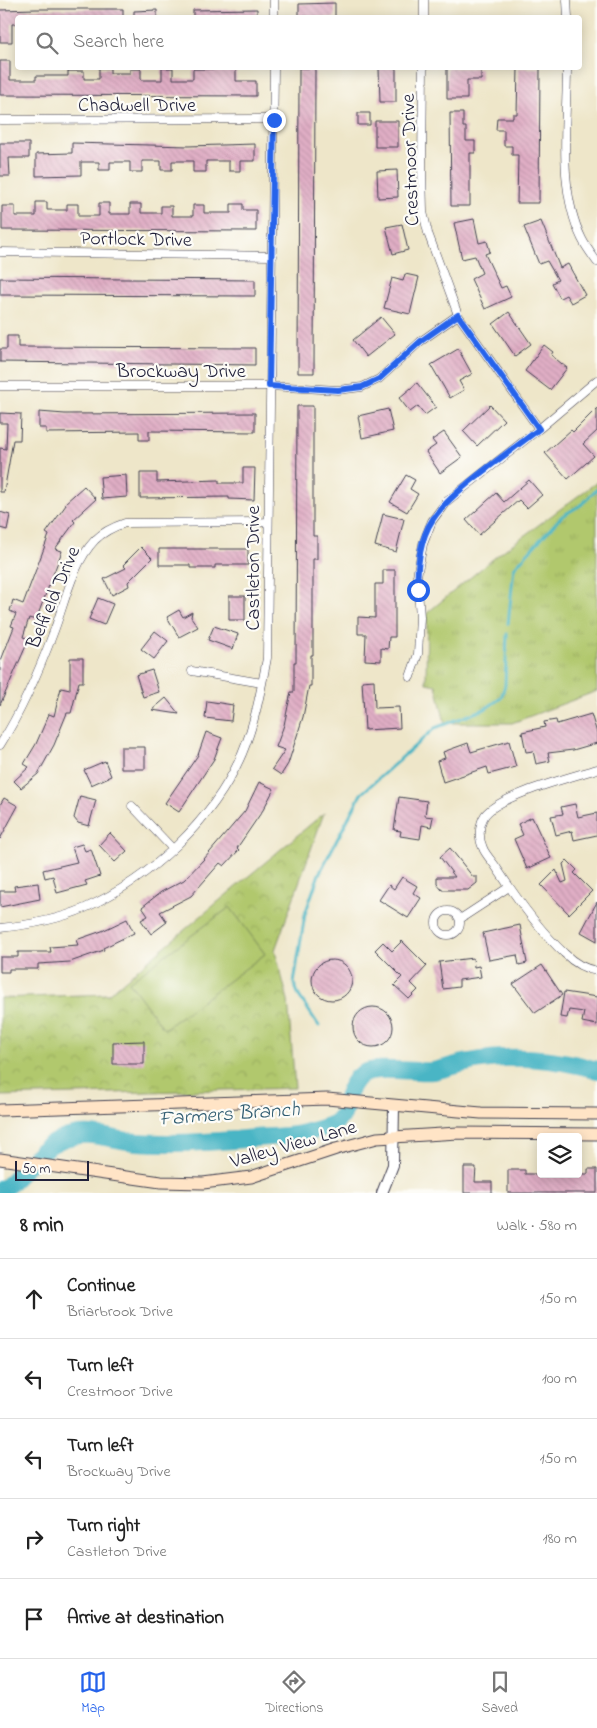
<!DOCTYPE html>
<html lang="en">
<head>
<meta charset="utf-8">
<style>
	:root { --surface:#fff; --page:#f6f6f6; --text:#222; --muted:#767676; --line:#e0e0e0; --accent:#2563eb }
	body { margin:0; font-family:"Indie Flower",sans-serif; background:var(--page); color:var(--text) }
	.controls { position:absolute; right:15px; bottom:15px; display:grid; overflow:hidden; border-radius:5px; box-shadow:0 2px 12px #0003 }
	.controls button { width:45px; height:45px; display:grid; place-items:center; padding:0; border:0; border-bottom:1px solid var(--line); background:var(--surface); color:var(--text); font:25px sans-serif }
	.scale { position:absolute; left:15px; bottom:12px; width:74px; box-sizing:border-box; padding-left:5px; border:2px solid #22223b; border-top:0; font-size:14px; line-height:18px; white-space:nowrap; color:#22223b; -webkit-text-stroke:4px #fdfcf7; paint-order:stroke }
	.stop { position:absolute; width:15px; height:15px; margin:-11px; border:4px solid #2563eb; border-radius:50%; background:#fff }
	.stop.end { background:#2563eb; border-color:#fff; box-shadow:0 1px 5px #0008 }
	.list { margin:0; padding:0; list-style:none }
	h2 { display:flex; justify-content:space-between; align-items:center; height:65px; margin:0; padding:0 20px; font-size:21px }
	h2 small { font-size:16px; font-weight:400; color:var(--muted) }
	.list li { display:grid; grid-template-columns:32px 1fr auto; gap:15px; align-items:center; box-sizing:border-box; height:80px; padding:0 20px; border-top:1px solid var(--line) }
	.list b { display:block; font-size:19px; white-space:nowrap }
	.list p { margin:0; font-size:16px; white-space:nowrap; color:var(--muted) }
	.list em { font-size:16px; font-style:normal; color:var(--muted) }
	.icon { flex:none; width:28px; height:28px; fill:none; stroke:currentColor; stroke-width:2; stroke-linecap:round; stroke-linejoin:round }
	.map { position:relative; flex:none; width:597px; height:1193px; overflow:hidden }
	.search { position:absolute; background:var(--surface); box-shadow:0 2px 12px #0003; left:15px; right:15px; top:15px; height:55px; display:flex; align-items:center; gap:12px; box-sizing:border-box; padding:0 18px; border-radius:5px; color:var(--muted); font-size:19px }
	.sheet { height:465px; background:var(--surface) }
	nav { display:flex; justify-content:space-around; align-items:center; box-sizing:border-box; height:70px; border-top:1px solid var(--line); background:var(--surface); font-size:14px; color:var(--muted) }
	nav a { display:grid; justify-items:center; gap:2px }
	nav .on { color:var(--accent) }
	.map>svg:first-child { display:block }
	.grass { fill:url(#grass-tufts); stroke:#6a7554 }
	.park { fill:url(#park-crowns); stroke:#6a7554 }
	.pitch { fill:#b1c86d; stroke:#6a7554 }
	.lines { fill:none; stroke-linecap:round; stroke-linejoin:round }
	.stream { stroke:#48b5c5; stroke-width:3 }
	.river { stroke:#48b5c5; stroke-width:18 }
	.building { fill:url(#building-back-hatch) }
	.minor-casing { stroke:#413f50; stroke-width:9 }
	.tertiary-casing { stroke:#413f50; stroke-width:12 }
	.secondary-casing { stroke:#413f50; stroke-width:13 }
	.minor { stroke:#fff; stroke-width:8 }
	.tertiary { stroke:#fff; stroke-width:10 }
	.secondary { stroke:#ffe4c6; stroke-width:11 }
	.route { stroke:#2563eb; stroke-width:6 }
	.labels { text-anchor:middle; stroke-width:4.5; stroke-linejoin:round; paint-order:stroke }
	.street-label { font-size:20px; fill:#22223b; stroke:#fdfcf7 }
	.water-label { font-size:21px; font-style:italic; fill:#315d72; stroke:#fdfcf7 }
</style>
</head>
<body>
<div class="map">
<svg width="597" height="1193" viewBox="0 0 597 1193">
	<defs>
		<pattern id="grass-tufts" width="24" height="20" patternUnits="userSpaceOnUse" patternTransform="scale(1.25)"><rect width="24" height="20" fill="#b1c86d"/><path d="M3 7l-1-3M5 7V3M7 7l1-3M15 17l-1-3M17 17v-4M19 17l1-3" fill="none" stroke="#98ac5f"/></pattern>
		<pattern id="park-crowns" width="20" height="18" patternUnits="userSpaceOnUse" patternTransform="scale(1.25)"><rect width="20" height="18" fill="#b1c86d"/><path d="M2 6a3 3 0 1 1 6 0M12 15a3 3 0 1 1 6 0" fill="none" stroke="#98ac5f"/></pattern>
		<pattern id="building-back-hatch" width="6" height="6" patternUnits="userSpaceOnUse" patternTransform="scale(1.25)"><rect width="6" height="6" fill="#e0aec5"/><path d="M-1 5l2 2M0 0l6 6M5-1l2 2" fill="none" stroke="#c095aa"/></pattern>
	</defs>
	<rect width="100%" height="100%" fill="#fdfcf7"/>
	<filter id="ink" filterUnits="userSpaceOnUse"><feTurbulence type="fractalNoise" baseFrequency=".02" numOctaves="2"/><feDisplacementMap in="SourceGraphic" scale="10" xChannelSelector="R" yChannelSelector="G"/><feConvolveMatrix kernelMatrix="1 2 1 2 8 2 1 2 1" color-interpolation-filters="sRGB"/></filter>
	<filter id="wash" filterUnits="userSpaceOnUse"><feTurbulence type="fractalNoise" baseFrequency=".0096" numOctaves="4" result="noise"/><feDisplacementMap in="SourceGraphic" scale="20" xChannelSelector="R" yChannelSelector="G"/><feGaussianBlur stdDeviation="1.12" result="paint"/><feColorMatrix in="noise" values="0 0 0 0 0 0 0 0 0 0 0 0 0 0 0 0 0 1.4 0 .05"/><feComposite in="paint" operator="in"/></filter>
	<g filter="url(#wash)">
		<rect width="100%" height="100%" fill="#eee6c9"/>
		<path class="grass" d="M597,482V691L512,723H445L436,685L426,683L427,613L499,554Z"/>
		<path class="park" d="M324,813L275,950L288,1000L295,1088L0,1096V998L108,994Z"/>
		<path class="pitch" d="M230,907L265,954L164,1029L129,982Z"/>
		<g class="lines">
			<path class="stream" d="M508,624L514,568L562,516L581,505L597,489
				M319,1026L299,996L294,983L305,914L319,874L361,794L435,728L485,709L501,698L505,685L507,634
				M351,1072L356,1079"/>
			<path class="river" d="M0,1191C22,1177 34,1150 60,1140C89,1128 108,1140 137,1142C176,1145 216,1142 255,1138C269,1137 285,1137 300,1134C307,1132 330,1127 336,1122C351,1110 342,1087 362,1074C376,1065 414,1073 433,1071C445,1069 457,1064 470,1062C511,1054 557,1058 597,1070"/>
		</g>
		<g id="blocks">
			<path class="building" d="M335,3V18L299,16V4Z
				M36,9H123V18H18V24H12V42H0V10Z
				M257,9V18H193V10Z
				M157,10V18H134V11Z
				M0,61H10V80H36V76H68V71H84V79H99V68H110V73H130V69H141V80H162V68H173V79H193V69H236V81H256V96L0,95Z
				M299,68H315L314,373H298Z
				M379,68H396V102H380Z
				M447,68H481V80H467V99H447Z
				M518,68H540L539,203H517L518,155H512V146H504V130H496L497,118H513V114H517Z
				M358,113H370V125H358Z
				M450,113H463V127H466V141H475V153H470V206H451Z
				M375,121H398V147H375Z
				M0,143H29V158H9L10,176H0Z
				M72,143L188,146L255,144V161H240V171H229V161H206V172H193V161H172V170H161V161H142V172H130V162H110V170H99V162H81V175L36,176V154L72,153Z
				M397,170L398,197L378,198L377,171Z
				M36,202H47V210H67V204H78V216H99V203H109V214H130V204H141V213H161V206H172V216H193V205H204V213H231V204H243V210H256V231L2,230V206H15V216H36Z
				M474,219L479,243L487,241L490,252L485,254L501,288L506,286L511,297L485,309L471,279L482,273L475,256L462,259L454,223Z
				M541,221L560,268L568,264L585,295L571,303L566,295L560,298L552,283L558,280L547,261L539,264L524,227Z
				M402,224L408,250L393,254L386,227Z
				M405,274L419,277L410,314L384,308L392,278L403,281Z
				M0,278L255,280V296L0,295Z
				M509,312L531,344L515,356L493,324Z
				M381,317L395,334L366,357L353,340Z
				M7,336H18V347L255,348V365L0,362V349H7Z
				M544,345L553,352L551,355L567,368L550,390L525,371Z
				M458,349L472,374L459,381L464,390L450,398L431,365Z
				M417,383L436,407L425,415L418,406L410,412L399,398Z
				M490,405L504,420L477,446L463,431Z
				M297,406H313V536H317V559H313V655H311V686H309L303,717L288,764L281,775L272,769L285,750L276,747L284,725L291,692H294V662H296Z
				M597,408V431L583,444L594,456L568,479L545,453L571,430L573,432Z
				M388,409L393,431L362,438L358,416Z
				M39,412L65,414L255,413V432L149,431V440H139V432L46,433V428H39Z
				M0,413L21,414L20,440H13L4,492H0V448L6,449L7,423H0Z
				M444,432L462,457L440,473L426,452L436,445L432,440Z
				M243,468H255L254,500L229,499V497L140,498V473H157V482L219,480V483H243Z
				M126,475L127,497L102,499L100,477Z
				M406,475L415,480L410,489L418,494L407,512L390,502Z
				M529,480L542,495L527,508L519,500L479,535L466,520L496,493L504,502Z
				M84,486L96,499L73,520L75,522L55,549L62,551L36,620L29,618L23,637L29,639L0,705V663L14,627L11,626L16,614L10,611L13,600L23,604L49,535L46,533L66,505L65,503Z
				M0,512L10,515L7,530L0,528Z
				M383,514L404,519L396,552L375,546Z
				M141,547L152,558L128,582L129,586L112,595L104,579L126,568L123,565Z
				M159,549H248V565H215V568H190V565H159Z
				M383,570H395V637H389L388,649L381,648V661L365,660L366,634H358V617L375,618V584H383Z
				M229,596H245V620H229Z
				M98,598L113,604L104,625L89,619Z
				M179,610L183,617L192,612L191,617L198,627L179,637L167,617Z
				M214,626L238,634L233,649L208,640Z
				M155,631L168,641L154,659L141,649Z
				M70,658H83V682H79L71,713H67L54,745L38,774L21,788L14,781L29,767L24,764L36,744L49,714L54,716L61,688L70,690Z
				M152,670L159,692L143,697L136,675Z
				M374,680L375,708L399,707L400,728L365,730L362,681Z
				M166,698L179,714L152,710Z
				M207,701L233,705L231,721L205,718Z
				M591,714L597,733V743L573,750L548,753L550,761L536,764L533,751L526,752L522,732L545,727L544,722L556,720L557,724Z
				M206,732L222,738L214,759L179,812L165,803L198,755Z
				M509,741L516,767L489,774L487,767L443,782L437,761L445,758L443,752L468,743L471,752Z
				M121,747H145V769H121Z
				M105,761L111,776L91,785L84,770Z
				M259,782L274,789L263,810L237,848L239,850L224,866L220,863L191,896L160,912L167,922L151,934L141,920L148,916L142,907L161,892L184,880L204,859L245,811Z
				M80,796L96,800L89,826L78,823L74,818Z
				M399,797L427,801L425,816L433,817L431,827L422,825L420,839L400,836L401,831L394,830Z
				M4,798L18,806L0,839V805Z
				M575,804L578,817L597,813V835L574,840L572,831L556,835L551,816L563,814L561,807Z
				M532,817L551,858L527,869L514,839L523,835L518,824Z
				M110,833L127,851L115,862L99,845Z
				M82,844L85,851L91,849L100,876L85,881L87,885L57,893L53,876L45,878L43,870L77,862L72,847Z
				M450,848L473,877H477V883L468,890H442L437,884V877H455L440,857Z
				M567,860L577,870L574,873L592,891L569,914L541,885L556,870L562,883L567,881L563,864Z
				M402,877L417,886L413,893L421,898L408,918L379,900L389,885L394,889Z
				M38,883L40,899L0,907V891H15L14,886Z
				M597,902V941L581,932Z
				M127,919L134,933L103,948L104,950L70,962L38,964V969H9V972H0V957H18V952H51L50,947L78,945L76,940L102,931Z
				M520,925L527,963L519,965L517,955L489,960L483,933Z
				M402,941L427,966L411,983L418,990L409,999L394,985L402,977L375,950L383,942L392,951Z
				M473,958L474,967L479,966L481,977L459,980V987L443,989L439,962Z
				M312 980a20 20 0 1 1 40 0a20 20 0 1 1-40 0Z
				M542,965L562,995L535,1013L513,984Z
				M564,992L597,997V1025L582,1022L584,1012L569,1010L567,1018L560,1017Z
				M353 1027a20 20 0 1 1 40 0a20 20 0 1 1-40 0Z
				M144,1041V1064H113V1042Z
				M464,1167H476L475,1182H492V1193H464Z
				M588,1169H597V1193H508V1170H525V1174H588Z"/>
		</g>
	</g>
	<g filter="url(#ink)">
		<use href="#blocks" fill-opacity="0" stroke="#413f50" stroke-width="1"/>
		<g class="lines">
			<defs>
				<path id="minor" d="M567,0L568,18
					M274,18V0
					M424,18V0
					M423,68L422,169L423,212L428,233L458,315L539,429
					M567,68C567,123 557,188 582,239C586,247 592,255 597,262
					M0,120L273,119
					M0,252L273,256
					M0,386H269L338,390L362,387L379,379L421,341L458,315
					M192,671L262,683
					M410,677L418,654L420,617L417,576L423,544L432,521L446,502L539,429L597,380
					M0,745C23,709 39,671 54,631C65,602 73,563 95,540C104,531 113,527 125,523L268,522
					M597,769C572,777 500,795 485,815C479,824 478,838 483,848C485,854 492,861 496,867C515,896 538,929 564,953C574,963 584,969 597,971
					M132,806L172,848
					M436 923a12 12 0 1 1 24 0a12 12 0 1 1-24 0Z
					M460,919L509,887
					M0,928C29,925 58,920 85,908C151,878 213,821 242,754C255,723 261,690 267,658L274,68"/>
				<path id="tertiary" d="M382,1193L393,1165L394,1106"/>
				<path id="secondary" d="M0,1110L327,1099L481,1113L597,1114
					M0,1159L161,1182L203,1183L251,1177L336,1149L377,1138L458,1133L597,1134"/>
			</defs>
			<use href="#minor" class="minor-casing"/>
			<use href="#tertiary" class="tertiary-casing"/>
			<use href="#secondary" class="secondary-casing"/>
			<use href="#minor" class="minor"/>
			<use href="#tertiary" class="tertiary"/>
			<use href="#secondary" class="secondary"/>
		</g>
	</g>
	<g class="lines" filter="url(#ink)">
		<path class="route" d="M274,120L269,386L338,390L362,387L379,379L421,341L458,315L539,429C509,453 452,490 433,519C420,538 416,568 418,590"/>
	</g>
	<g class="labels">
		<g class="street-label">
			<text x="137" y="111">Chadwell Drive</text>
			<text transform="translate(409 160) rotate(-92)" y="7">Crestmoor Drive</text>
			<text transform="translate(136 238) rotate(1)" y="7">Portlock Drive</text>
			<text x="181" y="377">Brockway Drive</text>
			<text transform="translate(252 568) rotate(-90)" y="7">Castleton Drive</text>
			<text transform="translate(52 597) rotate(-67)" y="7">Belfield Drive</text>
			<text transform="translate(293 1143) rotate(-16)" y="7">Valley View Lane</text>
		</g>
		<g class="water-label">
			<text transform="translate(229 1113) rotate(-4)" y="7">Farmers Branch</text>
		</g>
	</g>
</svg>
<div class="controls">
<button><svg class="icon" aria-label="layers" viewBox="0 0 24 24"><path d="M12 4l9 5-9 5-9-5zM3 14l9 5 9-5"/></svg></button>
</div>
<div class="scale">50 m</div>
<div class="stop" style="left:418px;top:590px"></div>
<div class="stop end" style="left:274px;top:120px"></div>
<div class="search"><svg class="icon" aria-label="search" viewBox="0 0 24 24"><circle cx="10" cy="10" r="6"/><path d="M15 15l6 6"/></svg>Search here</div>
</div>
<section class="sheet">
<h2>8 min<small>Walk · 580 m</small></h2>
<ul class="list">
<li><svg class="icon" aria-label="ahead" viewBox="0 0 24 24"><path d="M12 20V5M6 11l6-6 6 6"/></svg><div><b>Continue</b><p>Briarbrook Drive</p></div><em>150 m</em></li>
<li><svg class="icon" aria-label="left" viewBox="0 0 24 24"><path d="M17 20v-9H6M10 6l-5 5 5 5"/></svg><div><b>Turn left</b><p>Crestmoor Drive</p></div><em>100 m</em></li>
<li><svg class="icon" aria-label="left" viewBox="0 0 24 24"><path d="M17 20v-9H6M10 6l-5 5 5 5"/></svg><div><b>Turn left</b><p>Brockway Drive</p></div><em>150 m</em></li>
<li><svg class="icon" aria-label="right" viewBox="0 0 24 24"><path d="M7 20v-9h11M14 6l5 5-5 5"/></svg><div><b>Turn right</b><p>Castleton Drive</p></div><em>180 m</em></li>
<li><svg class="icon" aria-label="arrive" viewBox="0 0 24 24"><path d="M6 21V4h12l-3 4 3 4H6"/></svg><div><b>Arrive at destination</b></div></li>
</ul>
</section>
<nav>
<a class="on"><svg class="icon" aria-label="map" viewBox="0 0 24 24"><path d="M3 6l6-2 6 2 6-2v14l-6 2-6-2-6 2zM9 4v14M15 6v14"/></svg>Map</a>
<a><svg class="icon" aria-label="directions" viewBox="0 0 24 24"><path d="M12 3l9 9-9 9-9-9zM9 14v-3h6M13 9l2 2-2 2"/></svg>Directions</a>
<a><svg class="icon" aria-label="saved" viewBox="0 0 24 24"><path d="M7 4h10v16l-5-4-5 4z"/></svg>Saved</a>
</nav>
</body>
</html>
